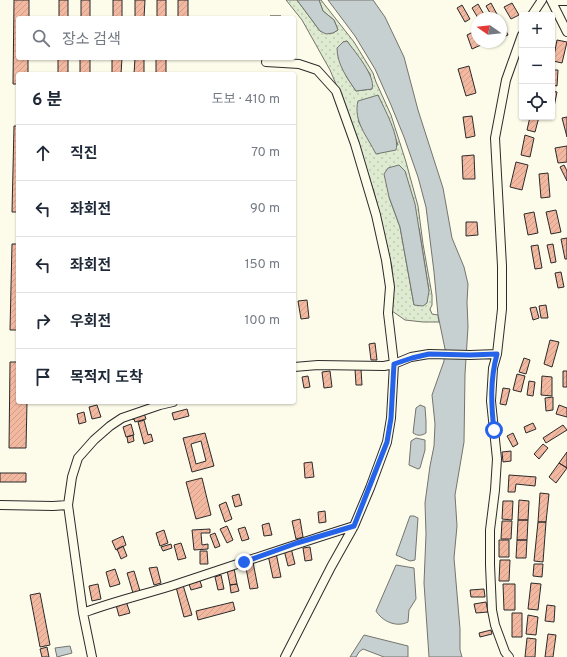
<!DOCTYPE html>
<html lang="ko">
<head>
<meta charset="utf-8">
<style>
	:root { --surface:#fff; --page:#f2f2f3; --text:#1f2937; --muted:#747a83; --line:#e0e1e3 }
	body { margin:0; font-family:Overpass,"Noto Sans KR",sans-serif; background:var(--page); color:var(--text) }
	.controls { position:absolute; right:12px; top:12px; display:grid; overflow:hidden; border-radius:4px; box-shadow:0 1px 3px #0004 }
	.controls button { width:36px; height:36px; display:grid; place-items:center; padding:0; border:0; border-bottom:1px solid var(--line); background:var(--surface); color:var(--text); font:20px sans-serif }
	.compass { position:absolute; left:471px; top:12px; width:36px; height:36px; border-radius:50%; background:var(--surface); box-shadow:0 1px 3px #0004; rotate:284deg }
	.stop { position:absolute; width:12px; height:12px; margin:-9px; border:3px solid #2563eb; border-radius:50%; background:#fff }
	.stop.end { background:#2563eb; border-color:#fff; box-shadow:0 1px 4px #0008 }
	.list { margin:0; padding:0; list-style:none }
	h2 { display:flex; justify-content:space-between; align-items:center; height:52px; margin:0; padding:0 16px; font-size:17px }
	h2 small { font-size:13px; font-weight:400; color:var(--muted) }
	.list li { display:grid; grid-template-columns:26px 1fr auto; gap:12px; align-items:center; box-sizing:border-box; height:56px; padding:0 16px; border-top:1px solid var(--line) }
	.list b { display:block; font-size:15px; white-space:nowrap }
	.list em { font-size:13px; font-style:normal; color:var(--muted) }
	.icon { flex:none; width:22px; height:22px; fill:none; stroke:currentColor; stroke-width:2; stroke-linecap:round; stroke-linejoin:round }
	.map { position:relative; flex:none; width:567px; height:657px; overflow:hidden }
	.search { position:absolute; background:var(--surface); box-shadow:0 1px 3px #0004; left:16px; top:16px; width:280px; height:44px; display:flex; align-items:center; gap:10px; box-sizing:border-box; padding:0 14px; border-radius:4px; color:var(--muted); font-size:15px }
	.panel { position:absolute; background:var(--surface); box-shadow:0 1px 3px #0004; left:16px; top:72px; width:280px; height:332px; border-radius:4px }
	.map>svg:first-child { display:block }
	.grass { fill:url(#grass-dots); stroke:#74746e; fill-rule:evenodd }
	.water { fill:#c7d0d0; stroke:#74746e }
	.building { fill:url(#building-hatch); stroke:#2b2b2b; fill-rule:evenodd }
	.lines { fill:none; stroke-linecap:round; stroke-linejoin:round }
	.minor-casing { stroke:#2b2b2b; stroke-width:10 }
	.minor { stroke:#fdfbea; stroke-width:8 }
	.route { stroke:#2563eb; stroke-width:5 }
</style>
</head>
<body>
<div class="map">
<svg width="567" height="657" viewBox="0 0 567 657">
	<defs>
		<pattern id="grass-dots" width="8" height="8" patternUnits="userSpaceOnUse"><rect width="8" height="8" fill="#deebd1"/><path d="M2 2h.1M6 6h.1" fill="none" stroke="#bfcab4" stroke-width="1.8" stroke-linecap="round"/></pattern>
		<pattern id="building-hatch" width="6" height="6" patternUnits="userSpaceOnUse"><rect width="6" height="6" fill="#f2b8a0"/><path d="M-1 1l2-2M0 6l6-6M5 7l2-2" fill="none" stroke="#d09e8a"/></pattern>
	</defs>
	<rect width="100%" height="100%" fill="#fdfbea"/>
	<path class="grass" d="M286,0H297L320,31L333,33L338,30L334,20L323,11L319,0H321L354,42L373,73L376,82L391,115L406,162L418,206L423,244L432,295V305L430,309L432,314L438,315L439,322H423L405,320L392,311V267L374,192L344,103L330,70L302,20ZM347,41L370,74L372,89L356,91L346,76L343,42ZM378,95L389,121L398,145L367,136L358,121ZM389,197L419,228L429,291L414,305L400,227Z"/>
	<path class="water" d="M297,0H319L323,11L334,20L338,30L333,33L326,34L320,31Z
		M328,0H373L385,17L404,57L418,110L443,188L452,238L464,267L468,284L467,302L468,327L465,374L464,442L455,495L457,526L454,558L460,629V650L462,657H429L424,583L426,534L425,503L430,466L434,446L435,424L432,395L444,361L445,349L438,315L434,272L426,207L418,177L404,137L391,105L375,69L355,36Z
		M347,41C355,52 376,76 372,89L356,91C347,78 337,64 337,48L343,42Z
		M378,95C384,108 400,137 396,150L376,154C367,136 353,121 358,101Z
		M399,165L405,171L415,204L429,291L427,303L423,306L414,305L400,227L389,197L384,174L388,168Z
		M420,405L425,407L426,421V433C421,436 418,436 413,433L416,408Z
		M416,438L425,440V450L420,468L418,469L409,465L411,441Z
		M410,516H414L418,518L415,560L410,561L396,555Z
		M396,565L414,568L416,599L409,610L408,622C396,628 382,621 376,611Z
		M364,635L408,646V657H384L363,649L359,652L356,657H350Z
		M70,646L72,653L57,657L55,648Z"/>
	<path class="building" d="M14,0H29V18H18V58H28V74H18V84H13Z
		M59,0H68V18H59Z
		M81,0H90V18H81Z
		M113,0H122V18H113Z
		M135,0H145L144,18H135Z
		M157,0H166V18H157Z
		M178,0H188V18H178Z
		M491,3L499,18H493L486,6Z
		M512,3L519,15L511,19L504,7Z
		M478,4L486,18H478L472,8Z
		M462,5L470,19L465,22L457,8Z
		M270,16H281L282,18H270Z
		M501,21L508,35L503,37L501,33Z
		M475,31L477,42H480L481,45L472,49L467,35Z
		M557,40L567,42L562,63L553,61Z
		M58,58H68V74H58Z
		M80,58H90V74H80Z
		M112,58H122L121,74H112Z
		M135,58H144V74H134Z
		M156,58H166V74H156Z
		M469,66L476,93L466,96L458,69Z
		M552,70H558L557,86L552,85Z
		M552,91L557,92L553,112L552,111Z
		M472,116L475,136L466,138L463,117Z
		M530,117H539L535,132L527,130Z
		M567,117V137L562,118Z
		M14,126H18V212H12Z
		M525,135L534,138L530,157L521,155Z
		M567,146V162L558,163L555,148Z
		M474,155L475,179H463L462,156Z
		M516,162L528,165L522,190L510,187Z
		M564,165L567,171V181L560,167Z
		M548,173L550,197L541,198L539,174Z
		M556,210L561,232L551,234L546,212Z
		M534,212L538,233L528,235L524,214Z
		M466,222H477L478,235L466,236Z
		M567,238V259H565L561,239Z
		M12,244H18V330H10Z
		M553,244L556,262L551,263L547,245Z
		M538,245L542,268L535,269L531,246Z
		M561,272L564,287L558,288L555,273Z
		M307,300L309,318L301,319L298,301Z
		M546,305L548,318H541L539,306Z
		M536,307L539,318L533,320L530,308Z
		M550,340L559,342L552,367L544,364Z
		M375,343L377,360H371L369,344Z
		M524,358L530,360L526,374L519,372Z
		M10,362H18V402H27L26,448H9Z
		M355,369H361L362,385H356Z
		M330,371L332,387L324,388L322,372Z
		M563,371H567V387H563Z
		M517,374L525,376L521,392L513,390Z
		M308,376L310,387L304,388L302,377Z
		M542,376L552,377V396L541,395Z
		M529,381L535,382L533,396L527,395Z
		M503,388L510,389L506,405L500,404Z
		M553,397V410L546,411L545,398Z
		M97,405L101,417L92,419L89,407Z
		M559,405L567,408V417L556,414Z
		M187,409L189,416L174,420L172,413Z
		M84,412L86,422L79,424L77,414Z
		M144,413L146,419L135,422L134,419L133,420L132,416Z
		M144,420L148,435L151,434L153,441L144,444L138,422Z
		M533,423L536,429L526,433L524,427Z
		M131,424L134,435L126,437L123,427Z
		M563,425L567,430L546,443L543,438Z
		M205,433L214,466L192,472L183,438ZM201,441L206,461L196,464L191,444Z
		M513,433L518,444L513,447L507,436Z
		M133,435L134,441L128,443L127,437Z
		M543,444L548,448L539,459L534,454Z
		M511,451V461L503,462L502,452Z
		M567,452V468L559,463Z
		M312,462L314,477L305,478L304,463Z
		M559,463L567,468L556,483L549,477Z
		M0,473H26V482H0Z
		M509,475L536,477L535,486L516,484L515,492H508Z
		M202,478L211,515L196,519L186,482Z
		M540,493L549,494L546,522H538Z
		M239,494L242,505L235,507L232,496Z
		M519,500L529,501L528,520H518Z
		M503,501H513L512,520L502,519Z
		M226,502L232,519L225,522L219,505Z
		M325,511L326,522L319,523L318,512Z
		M300,519L303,537L296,539L292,521Z
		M518,520H528L527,540H517Z
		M502,521H512L511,539H501Z
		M538,522H546L543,562L534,561Z
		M269,523L272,535L264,536L262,525Z
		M227,526L233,540L227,543L220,529Z
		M245,527L249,539L242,541L238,529Z
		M210,529V533H201L202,545L208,544V549L194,550L192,530Z
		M164,530L168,543L160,546L156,533Z
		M215,533L220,546L215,548L210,535Z
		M123,536L126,545L116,550L112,541Z
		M499,540H509V557H499Z
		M517,540H527L526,558H516Z
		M181,543L186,558L178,560L174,545Z
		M171,544L172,548L163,551L161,547Z
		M123,546L127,556L121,559L117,549Z
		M310,547L312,560L305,561L303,548Z
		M291,548L295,564L288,566L284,550Z
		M200,551H207L208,564H200Z
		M276,553L281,577L273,578L268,555Z
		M500,560H510L509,581H499Z
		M253,562L258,588L250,589L245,563Z
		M534,564H543L542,577L533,576Z
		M157,567L161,583L154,585L149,568Z
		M234,568L237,584L230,585L227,570Z
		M115,569L120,584L110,587L106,572Z
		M134,571L140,591L133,593L127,573Z
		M221,575L224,589L218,590L215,577Z
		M200,581L202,587L191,590L189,584Z
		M531,583L541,584L538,610L528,609Z
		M98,584L101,599L92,601L89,586Z
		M237,584L239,591L231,593L230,585Z
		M503,584H515V610H504Z
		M183,585L192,615L184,617L176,587Z
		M484,589L485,597H471L470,590Z
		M40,593L50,645L40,647L30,595Z
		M126,601L130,613L119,616L116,605Z
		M233,602L235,610L198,620L196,611Z
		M486,602L488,612L476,613L474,604Z
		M547,605L555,606L554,622L545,621Z
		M512,613H522V637H512Z
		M528,615L538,617L536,635L526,634Z
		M491,630L492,634L480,637L479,633Z
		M548,634L556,635L553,657H545Z
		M527,638L536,639L535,657H525Z
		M47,647L49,657H42L40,649Z"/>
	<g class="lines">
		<defs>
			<path id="minor" d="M551,0L567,32
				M553,1H567
				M532,15L542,0
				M266,62L299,64L317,70L336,91L355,144L376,215L386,260L390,287L388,313L394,364L391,418L387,442L370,488L354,526L331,567L285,657
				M294,367L318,365L384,366L394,364L411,357L429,354L470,355L497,354
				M159,402L160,405L173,402
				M0,505L53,506L68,505
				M83,613C112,602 142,595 171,586C232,566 293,545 354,526
				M92,657L83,613L68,505L72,477L78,458L94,440L110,426L122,418L160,405
				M509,657L505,652L495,625L492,610L490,565V530L495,490L497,459L491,401L493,368L497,354L502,309V266L495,138L506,80L522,35"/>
		</defs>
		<use href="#minor" class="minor-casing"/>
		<use href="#minor" class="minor"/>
	</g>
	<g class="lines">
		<path class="route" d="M244,562L297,543L354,526L387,442L391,418L394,364L412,358L429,354L470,355L497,354C490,380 491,404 494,430"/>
	</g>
</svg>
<div class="controls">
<button>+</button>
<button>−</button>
<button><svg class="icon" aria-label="locate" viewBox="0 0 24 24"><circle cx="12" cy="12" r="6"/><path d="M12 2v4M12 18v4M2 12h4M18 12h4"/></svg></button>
</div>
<svg class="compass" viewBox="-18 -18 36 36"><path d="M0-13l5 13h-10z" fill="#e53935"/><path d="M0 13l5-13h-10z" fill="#747a83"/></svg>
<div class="stop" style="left:494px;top:430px"></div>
<div class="stop end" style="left:244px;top:562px"></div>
<div class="search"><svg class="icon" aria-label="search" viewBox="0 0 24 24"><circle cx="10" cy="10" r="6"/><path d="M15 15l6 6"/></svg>장소 검색</div>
<section class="panel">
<h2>6 분<small>도보 · 410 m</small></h2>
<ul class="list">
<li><svg class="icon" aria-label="ahead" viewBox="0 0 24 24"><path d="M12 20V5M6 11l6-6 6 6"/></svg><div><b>직진</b></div><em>70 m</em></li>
<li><svg class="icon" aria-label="left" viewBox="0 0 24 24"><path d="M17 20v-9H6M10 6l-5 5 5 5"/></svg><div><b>좌회전</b></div><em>90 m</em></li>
<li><svg class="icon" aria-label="left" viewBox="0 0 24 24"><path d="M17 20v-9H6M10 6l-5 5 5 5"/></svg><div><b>좌회전</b></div><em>150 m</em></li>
<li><svg class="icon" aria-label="right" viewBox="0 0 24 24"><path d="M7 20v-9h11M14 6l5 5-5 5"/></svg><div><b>우회전</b></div><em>100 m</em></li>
<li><svg class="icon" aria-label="arrive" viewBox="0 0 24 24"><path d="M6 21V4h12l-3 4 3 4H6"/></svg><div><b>목적지 도착</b></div></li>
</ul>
</section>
</div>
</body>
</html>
